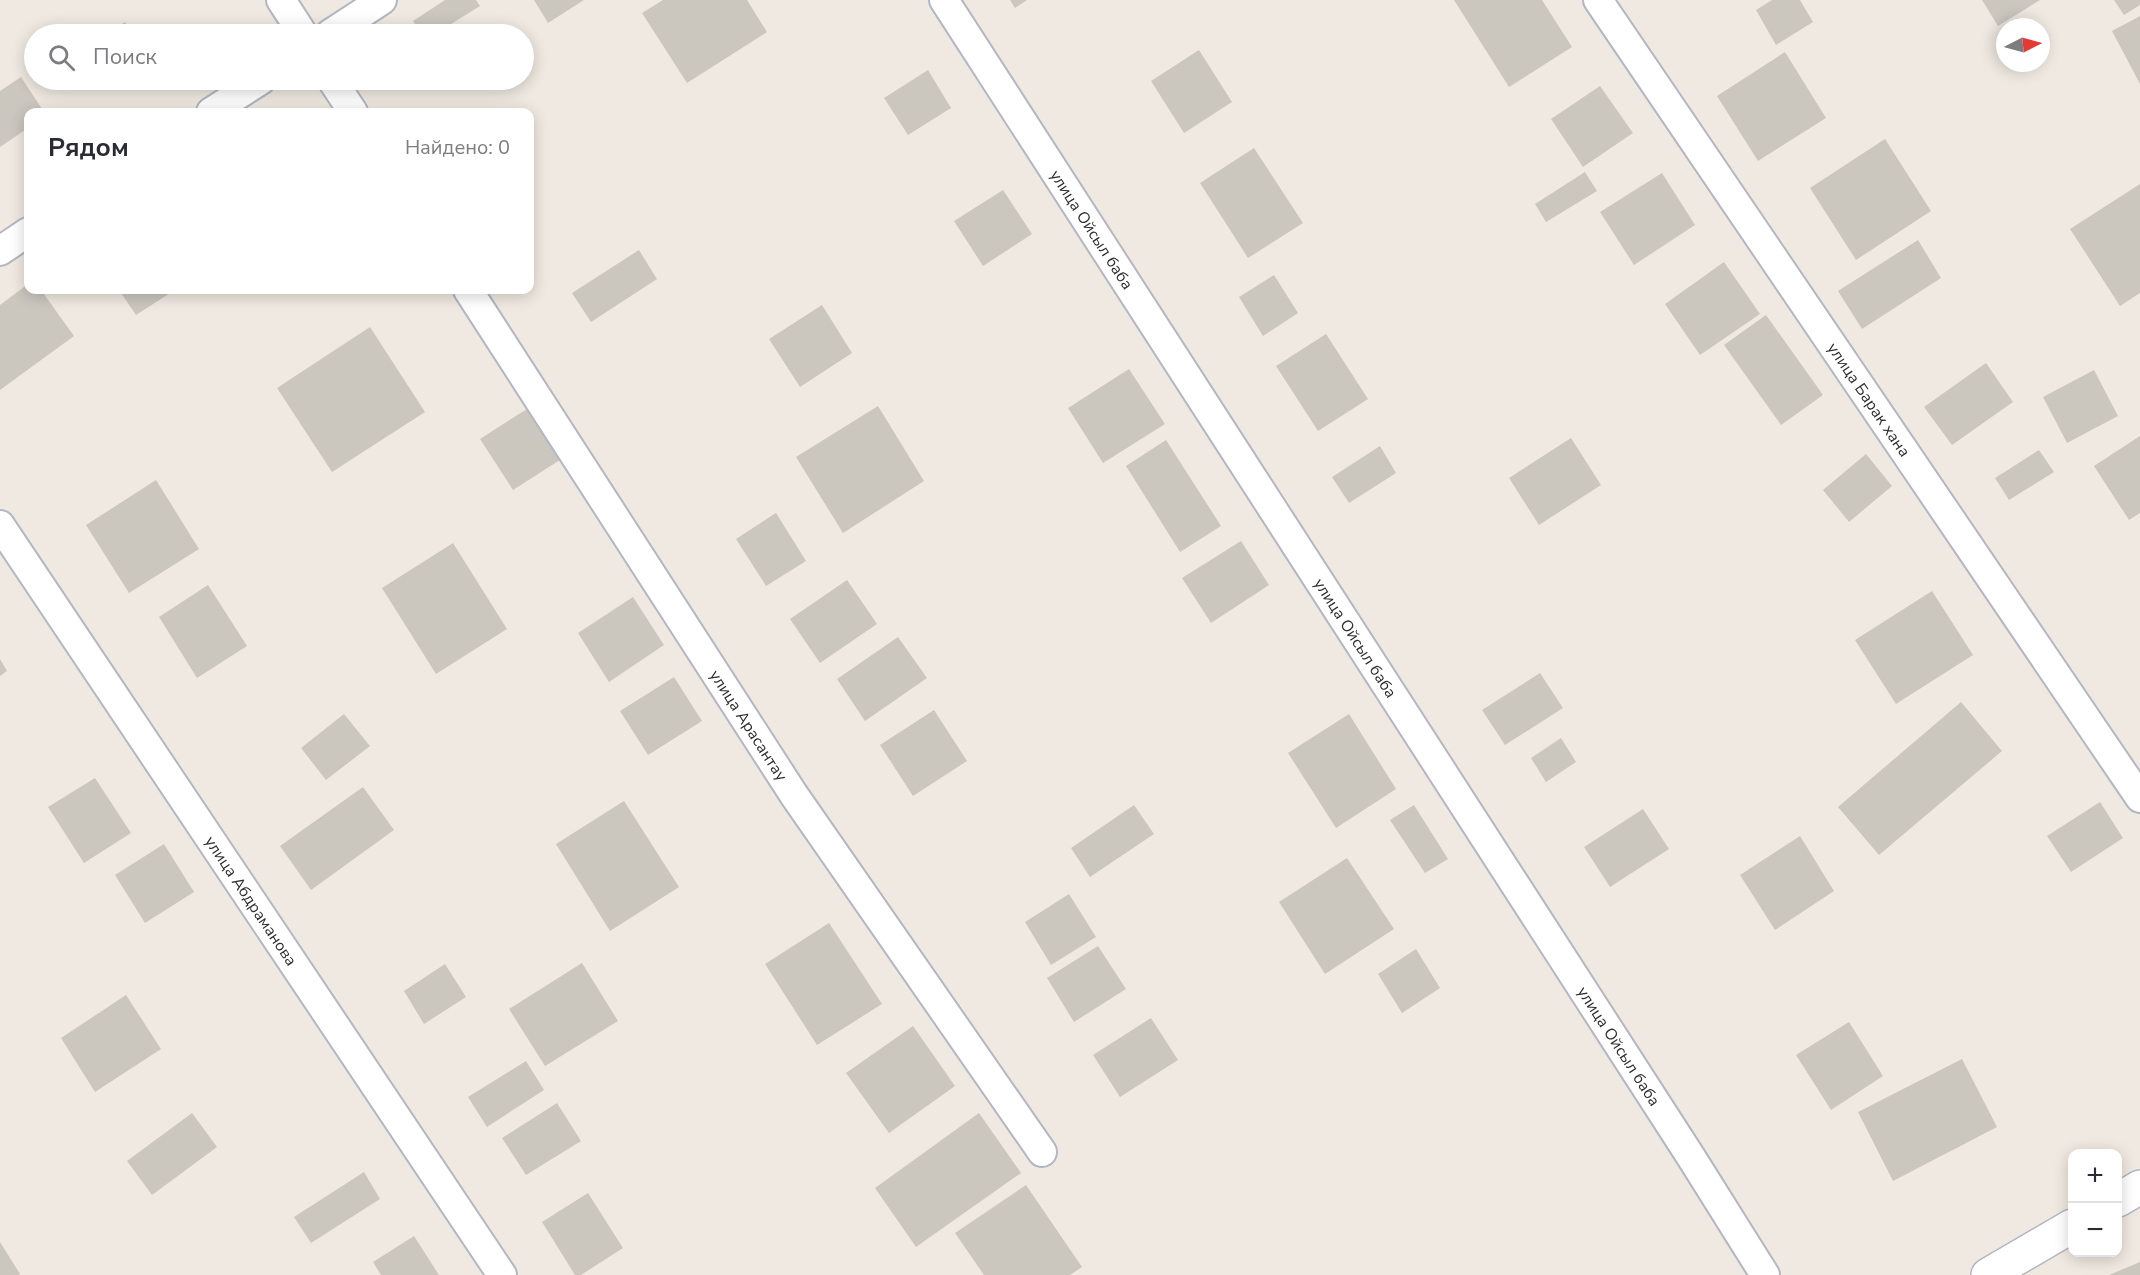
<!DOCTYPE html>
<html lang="ru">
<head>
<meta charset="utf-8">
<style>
	:root { --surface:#fff; --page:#f7f7f7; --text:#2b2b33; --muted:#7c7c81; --line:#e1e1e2 }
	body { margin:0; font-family:"Nunito Sans",sans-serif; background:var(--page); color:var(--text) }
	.controls { position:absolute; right:18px; bottom:18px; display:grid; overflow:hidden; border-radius:12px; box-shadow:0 3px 15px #0003 }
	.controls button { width:54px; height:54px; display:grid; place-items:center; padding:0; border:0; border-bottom:2px solid var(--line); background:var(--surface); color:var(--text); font:30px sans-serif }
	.compass { position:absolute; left:1996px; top:18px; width:54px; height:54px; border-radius:50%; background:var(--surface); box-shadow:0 3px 15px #0003; rotate:84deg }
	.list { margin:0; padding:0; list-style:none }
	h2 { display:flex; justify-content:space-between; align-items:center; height:78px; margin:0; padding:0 24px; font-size:26px }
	h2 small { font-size:20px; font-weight:400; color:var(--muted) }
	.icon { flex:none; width:33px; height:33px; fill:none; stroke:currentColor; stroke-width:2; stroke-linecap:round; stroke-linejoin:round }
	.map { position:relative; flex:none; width:2140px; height:1275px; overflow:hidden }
	.search { position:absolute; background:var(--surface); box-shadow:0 3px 15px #0003; left:24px; top:24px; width:510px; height:66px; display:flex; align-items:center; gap:15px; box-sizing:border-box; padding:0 21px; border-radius:33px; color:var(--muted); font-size:22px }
	.panel { position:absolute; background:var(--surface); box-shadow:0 3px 15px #0003; left:24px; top:108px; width:510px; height:186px; border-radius:12px }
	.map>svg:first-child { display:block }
	.building { fill:#cbc7bf }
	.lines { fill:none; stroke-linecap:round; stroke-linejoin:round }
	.minor-casing { stroke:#b4b7c1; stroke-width:32 }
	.tertiary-casing { stroke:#b4b7c1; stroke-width:36 }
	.minor { stroke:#fff; stroke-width:28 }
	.tertiary { stroke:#fff; stroke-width:33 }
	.labels { text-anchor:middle; stroke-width:4.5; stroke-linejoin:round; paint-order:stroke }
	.street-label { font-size:16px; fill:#2e2e2e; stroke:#fff }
</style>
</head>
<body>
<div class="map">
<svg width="2140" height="1275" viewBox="0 0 2140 1275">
	<rect width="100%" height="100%" fill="#efe9e1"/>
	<path class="building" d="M445,0H476L480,6L435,34H421L413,21Z
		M534,0H584L548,23Z
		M663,0H747L767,32L687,83L642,13Z
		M1010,0H1027L1015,8Z
		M1454,0H1542L1572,47L1509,87Z
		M1772,0H1800L1813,22L1776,45L1756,10Z
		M1982,0H2040L1998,26Z
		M2114,0H2140V5L2124,15Z
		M2140,16V84L2112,31Z
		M125,22L133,34H106Z
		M1199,50L1232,102L1184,133L1151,81Z
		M1785,52L1826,118L1758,161L1717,96Z
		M928,70L951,108L908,135L884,98Z
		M21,77L44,112H28V128L0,147V91Z
		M101,80H116L106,86Z
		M1600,86L1633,133L1583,167L1551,119Z
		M1885,139L1931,211L1856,260L1810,188Z
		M1254,148L1303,223L1248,258L1200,183Z
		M1585,172L1597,191L1546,222L1535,204Z
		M1662,173L1695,225L1634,265L1600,212Z
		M2140,184V293L2120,306L2070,229Z
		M1003,190L1032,234L983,266L954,221Z
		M1918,240L1941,278L1862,329L1838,291Z
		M639,250L657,279L591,322L572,293Z
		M1724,262L1760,314L1700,355L1665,304Z
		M1274,275L1298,313L1263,336L1239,297Z
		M28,284V290H41L74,336L0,390V305Z
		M119,290H175L136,315Z
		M822,305L852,353L800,387L769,339Z
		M1766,315L1823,395L1781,425L1724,345Z
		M370,327L425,412L332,472L277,388Z
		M1326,334L1368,399L1318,431L1276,366Z
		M1986,363L2013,402L1952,445L1924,407Z
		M1129,369L1165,424L1103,463L1068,408Z
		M2094,370L2118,416L2067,443L2043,397Z
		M878,406L924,481L843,533L796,457Z
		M530,407L563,458L513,490L480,439Z
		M2140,436V513L2129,520L2094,466Z
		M1571,438L1601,485L1539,525L1509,478Z
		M1166,440L1221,526L1180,552L1126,466Z
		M1380,446L1396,473L1349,503L1332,477Z
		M2039,450L2054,472L2009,500L1995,478Z
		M1866,454L1892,486L1849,522L1823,490Z
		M156,480L199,549L129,593L86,525Z
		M776,513L806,561L766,586L736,539Z
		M1241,541L1269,585L1211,623L1182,578Z
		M453,543L507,629L436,674L382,588Z
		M847,580L877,624L820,663L790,619Z
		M208,585L247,646L197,678L159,617Z
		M1932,591L1973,655L1896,704L1855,640Z
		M633,597L664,645L609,682L578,633Z
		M898,637L927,678L865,721L837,679Z
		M0,659L7,671L0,676Z
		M1540,673L1563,708L1505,745L1482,710Z
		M674,677L702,721L648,755L620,711Z
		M1961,702L2002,751L1879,855L1838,807Z
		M934,710L967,761L913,796L880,745Z
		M344,714L370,746L326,780L301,748Z
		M1349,714L1396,789L1336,828L1288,753Z
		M1561,738L1576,762L1546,782L1531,758Z
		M95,778L131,833L84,863L48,807Z
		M363,787L394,830L311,890L280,846Z
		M624,801L679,887L610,931L556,844Z
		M2100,802L2123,838L2071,872L2047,836Z
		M1134,805L1154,834L1090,877L1071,848Z
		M1414,805L1448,859L1425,873L1390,820Z
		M1643,809L1669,849L1610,887L1584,847Z
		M1800,836L1834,891L1775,930L1740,875Z
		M164,844L194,892L145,923L115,875Z
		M1347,858L1394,929L1325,974L1279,902Z
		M1069,894L1096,937L1051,965L1025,922Z
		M829,923L882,1004L817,1045L765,964Z
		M1098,946L1126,989L1074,1022L1047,978Z
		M1416,949L1440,988L1402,1013L1378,974Z
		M582,963L618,1021L545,1066L509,1009Z
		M445,964L466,997L424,1024L404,991Z
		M126,995L161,1049L95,1092L61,1038Z
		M1151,1018L1178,1060L1120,1097L1093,1055Z
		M1849,1022L1883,1076L1831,1110L1796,1055Z
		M913,1026L955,1086L889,1133L846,1073Z
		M1962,1059L1997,1127L1893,1181L1858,1112Z
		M526,1061L544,1090L487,1127L468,1097Z
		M557,1103L581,1141L526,1175L502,1138Z
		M192,1113L217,1147L152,1195L127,1161Z
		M979,1113L1021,1173L916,1247L875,1188Z
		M364,1172L380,1199L311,1243L294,1217Z
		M1026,1185L1082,1267L1070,1275H984L955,1233Z
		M588,1193L623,1248L581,1275H575L542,1222Z
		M414,1236L439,1275H381L373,1262Z
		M0,1242L20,1274L19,1275H0Z
		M2140,1262V1275H2109Z"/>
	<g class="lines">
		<defs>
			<g id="minor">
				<path d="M281,0L303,34"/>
				<path id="s1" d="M944,0L1691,1157L1765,1275"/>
				<path id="s2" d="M1598,0L2140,798"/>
				<path d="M330,34L382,0"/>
				<path d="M332,80L353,112"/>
				<path d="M211,112L261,80"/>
				<path d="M0,251L28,232"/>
				<path id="s3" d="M468,290L794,795L1042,1152"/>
				<path id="s4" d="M0,525L502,1275"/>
			</g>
			<path id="tertiary" d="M2118,1200L2140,1187
				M1988,1275L2072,1226"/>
		</defs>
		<use href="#minor" class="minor-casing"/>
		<use href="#tertiary" class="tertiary-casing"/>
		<use href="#minor" class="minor"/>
		<use href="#tertiary" class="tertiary"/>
	</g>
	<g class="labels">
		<g class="street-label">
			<text dy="6" stroke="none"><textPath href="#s1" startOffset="273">улица Ойсыл баба</textPath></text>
			<text dy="6" stroke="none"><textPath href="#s2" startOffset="483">улица Барак хана</textPath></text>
			<text dy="6" stroke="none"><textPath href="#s1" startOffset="759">улица Ойсыл баба</textPath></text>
			<text dy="6" stroke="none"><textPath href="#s3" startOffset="518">улица Арасантау</textPath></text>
			<text dy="6" stroke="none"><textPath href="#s4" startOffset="452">улица Абдраманова</textPath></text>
			<text dy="6" stroke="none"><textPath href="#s1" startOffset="1245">улица Ойсыл баба</textPath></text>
		</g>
	</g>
</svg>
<div class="controls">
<button>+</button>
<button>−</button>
</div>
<svg class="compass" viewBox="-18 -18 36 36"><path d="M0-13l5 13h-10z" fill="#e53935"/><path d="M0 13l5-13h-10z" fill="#7c7c81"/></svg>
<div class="search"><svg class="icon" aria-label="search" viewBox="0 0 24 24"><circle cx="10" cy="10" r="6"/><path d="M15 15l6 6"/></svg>Поиск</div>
<section class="panel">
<h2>Рядом<small>Найдено: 0</small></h2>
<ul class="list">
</ul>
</section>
</div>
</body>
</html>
